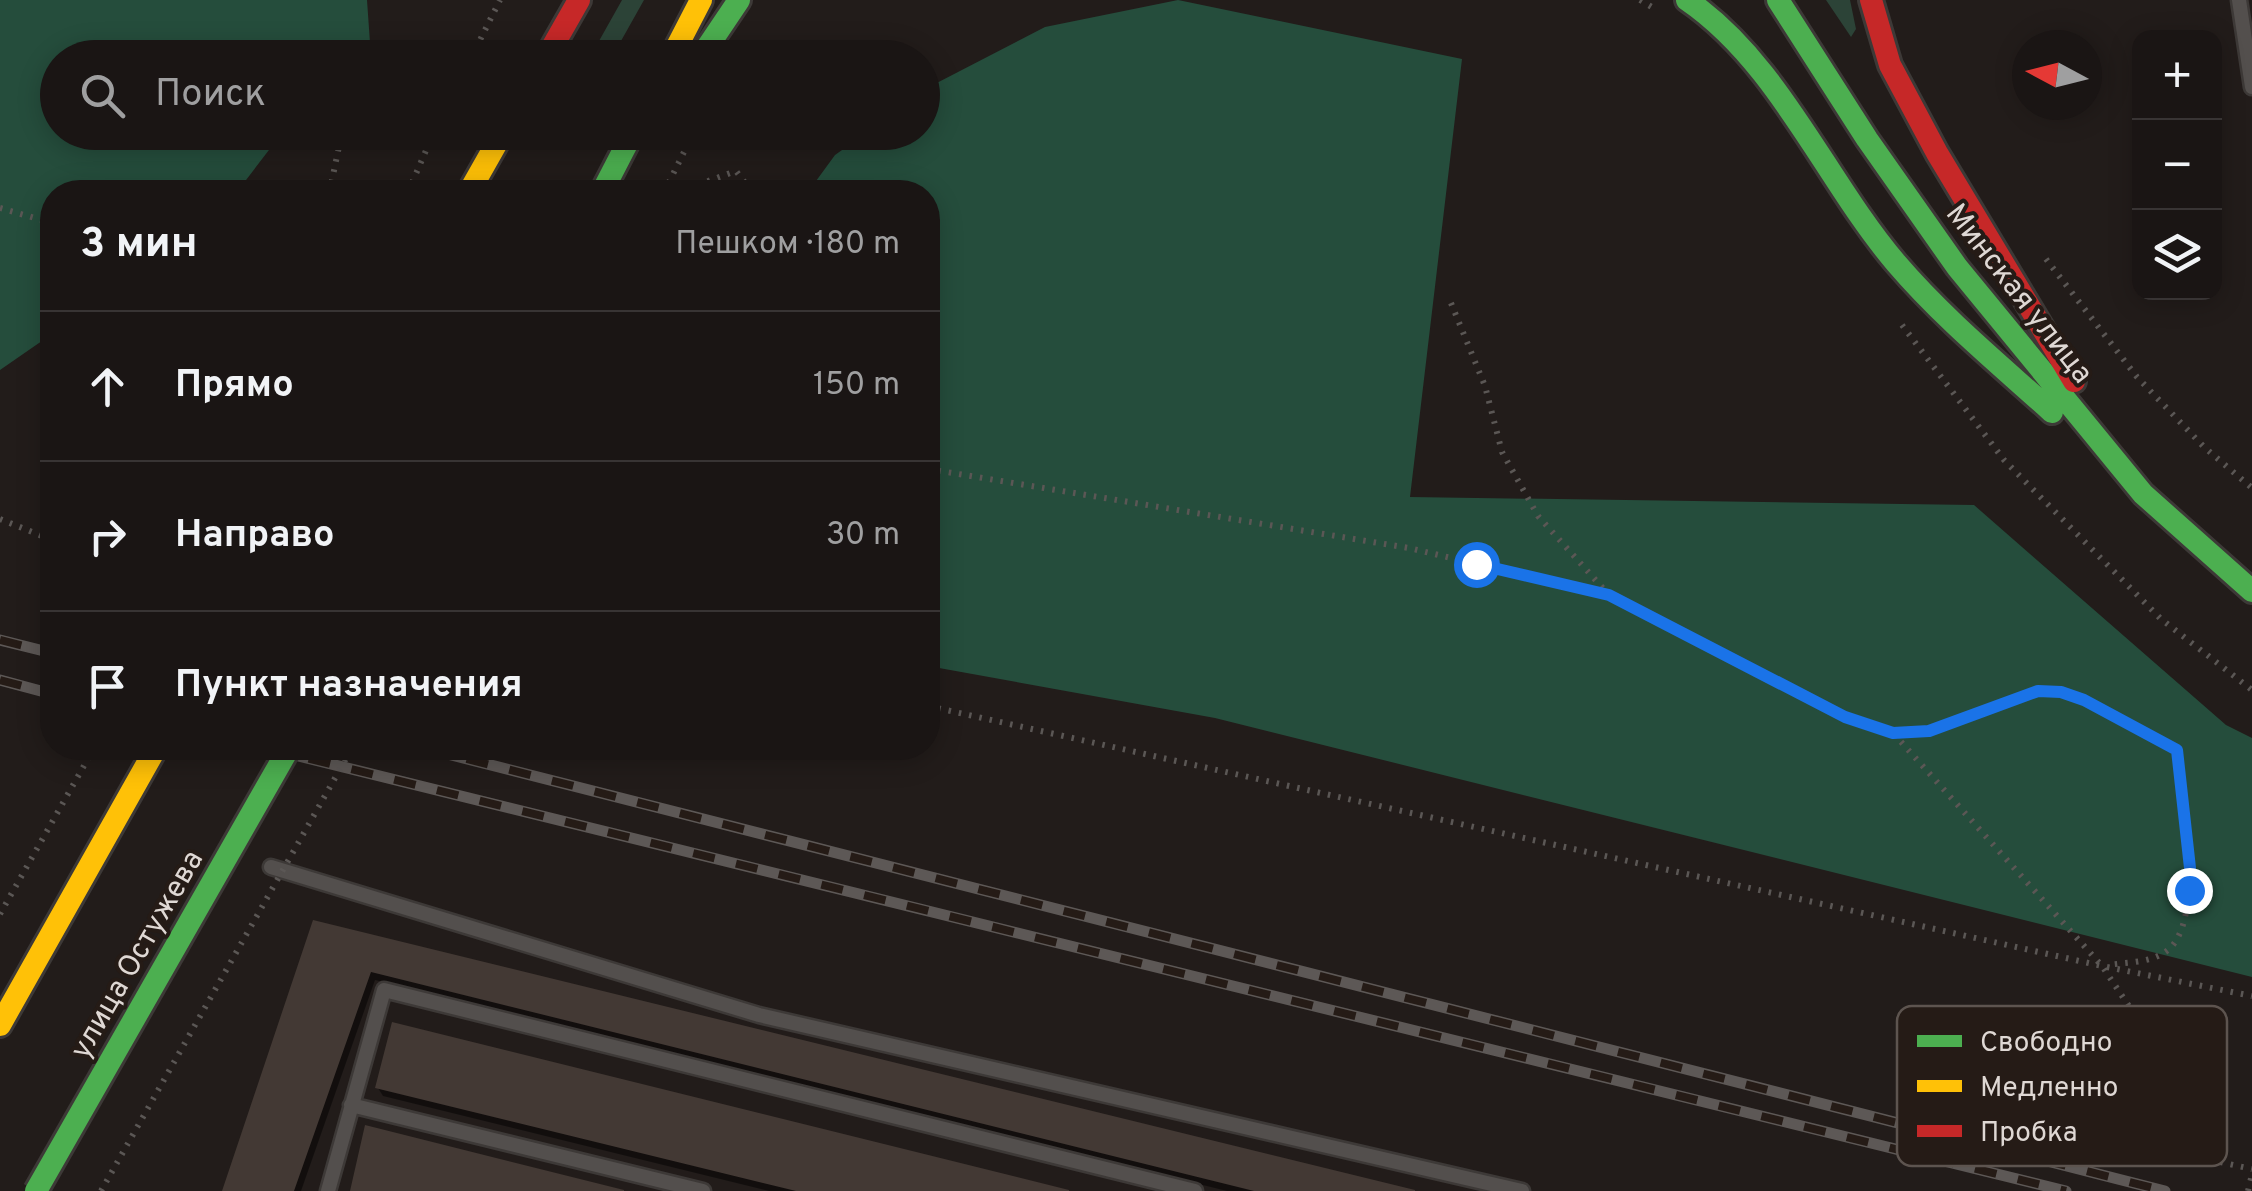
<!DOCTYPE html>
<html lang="ru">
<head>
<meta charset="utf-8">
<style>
	:root { --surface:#1a1514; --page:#231e1d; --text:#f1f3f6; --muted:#9f9fa0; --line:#383434 }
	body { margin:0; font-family:Overpass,sans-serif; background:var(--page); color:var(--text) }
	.controls { position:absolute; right:30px; top:30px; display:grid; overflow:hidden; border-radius:20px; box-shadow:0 5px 25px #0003 }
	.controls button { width:90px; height:90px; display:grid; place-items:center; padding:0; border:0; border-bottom:2px solid var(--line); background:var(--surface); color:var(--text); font:50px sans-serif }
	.compass { position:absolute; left:2012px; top:30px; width:90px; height:90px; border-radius:50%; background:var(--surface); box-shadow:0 5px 25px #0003; rotate:277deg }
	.stop { position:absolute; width:30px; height:30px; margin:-22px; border:8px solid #1a73e8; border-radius:50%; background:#fff }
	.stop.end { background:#1a73e8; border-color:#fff; box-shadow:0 2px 10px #0008 }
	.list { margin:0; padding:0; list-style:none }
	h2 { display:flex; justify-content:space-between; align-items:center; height:130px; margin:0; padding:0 40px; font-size:42px }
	h2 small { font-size:32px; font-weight:400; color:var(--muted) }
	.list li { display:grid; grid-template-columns:65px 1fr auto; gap:30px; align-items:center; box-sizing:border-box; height:150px; padding:0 40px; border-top:2px solid var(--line) }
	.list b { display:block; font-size:38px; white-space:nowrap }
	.list em { font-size:32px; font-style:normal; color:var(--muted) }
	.icon { flex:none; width:55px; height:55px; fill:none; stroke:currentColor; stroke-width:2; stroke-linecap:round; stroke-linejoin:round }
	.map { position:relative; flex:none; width:2252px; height:1191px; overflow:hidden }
	.search { position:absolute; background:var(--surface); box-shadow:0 5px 25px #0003; left:40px; top:40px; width:900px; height:110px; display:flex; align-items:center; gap:25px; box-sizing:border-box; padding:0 35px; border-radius:55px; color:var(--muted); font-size:38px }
	.panel { position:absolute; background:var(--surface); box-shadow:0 5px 25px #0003; left:40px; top:180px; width:900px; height:580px; border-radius:40px }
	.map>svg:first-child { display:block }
	.green { fill:#2c4337 }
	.forest { fill:#254d3c }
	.shadow { fill:#0007 }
	.building { fill:#433934 }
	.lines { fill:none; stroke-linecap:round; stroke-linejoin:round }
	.lane-casing { stroke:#3d3937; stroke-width:19 }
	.fast-casing { stroke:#3d3937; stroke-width:28 }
	.slow-casing { stroke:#3d3937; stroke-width:28 }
	.jam-casing { stroke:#3d3937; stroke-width:28 }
	.path { stroke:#5b5755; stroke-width:6; stroke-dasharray:2.5 8; stroke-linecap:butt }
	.lane { stroke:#534f4d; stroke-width:14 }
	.fast { stroke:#4caf50; stroke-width:22 }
	.slow { stroke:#ffc107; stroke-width:22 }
	.jam { stroke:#c62828; stroke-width:22 }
	.rail-casing { stroke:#5d5856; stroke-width:11 }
	.rail { stroke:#251b16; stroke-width:8; stroke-dasharray:22; stroke-linecap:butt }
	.fast-bridge-casing { stroke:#3d3937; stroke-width:28; stroke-linecap:butt }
	.path-bridge { stroke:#5b5755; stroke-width:6; stroke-dasharray:2.5 8; stroke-linecap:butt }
	.fast-bridge { stroke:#4caf50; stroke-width:22 }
	.route { stroke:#1a73e8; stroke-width:12 }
	.labels { text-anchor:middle; stroke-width:8; stroke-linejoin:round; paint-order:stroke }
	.street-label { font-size:30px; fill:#dfd8d4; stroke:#251b16 }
	.key { fill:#251b16; stroke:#5d544f; stroke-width:2.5 }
	.key-label { font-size:28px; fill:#dfd8d4 }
</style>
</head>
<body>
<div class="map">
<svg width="2252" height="1191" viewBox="0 0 2252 1191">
	<rect width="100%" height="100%" fill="#221c1a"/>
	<path class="green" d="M622,0H644L612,57H590Z
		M1826,0H1850L1856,29L1851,37Z"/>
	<path class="forest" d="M0,0H367L371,57L58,58V132L282,133L243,184L241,192H52V334L0,370Z
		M1178,0L1462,59L1410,497L1974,505L2226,725L2252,738V977L1215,718L928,666V192H808L835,155L866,133L922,132L923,92L929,87L1045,27Z"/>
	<path class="shadow" d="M314,923L1410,1191H1227L375,980L301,1191H225Z
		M378,1088L1065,1191H769L383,1096Z"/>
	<path class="building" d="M313,920L1415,1190V1191H1254L371,972L294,1191H222Z
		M392,1022L1069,1190V1191H796L375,1088Z
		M365,1125L624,1190V1191H350Z"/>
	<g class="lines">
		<defs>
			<path id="lane" d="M2239,0L2252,87
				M271,867L759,1015L1522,1191
				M351,1105L703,1191
				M328,1191L384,990L1195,1191"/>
			<path id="fast" d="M1687,0C1779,63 1826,181 1896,263C1943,318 1999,364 2052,412
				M1778,0L1867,139L1957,267L2143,494L2252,591
				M700,58L739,0
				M602,192L633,132"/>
			<path id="slow" d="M671,58L701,0
				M469,192L503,132
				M0,1025L156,748"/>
			<path id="jam" d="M1871,0L1890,65L1937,153L2074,381
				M546,58L579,0"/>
		</defs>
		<use href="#lane" class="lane-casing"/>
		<use href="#fast" class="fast-casing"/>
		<use href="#slow" class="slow-casing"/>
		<use href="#jam" class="jam-casing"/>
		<path class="path" d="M1640,0L1655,9
			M471,58L500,0
			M334,192L331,185L342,132
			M408,192L434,132
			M664,192L694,132
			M678,192L736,171L752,192
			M0,208L52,223
			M2046,259L2137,377L2204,447L2252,488
			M1451,303L1485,386L1502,452L1538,516L1609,595L1845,717L1893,733L1929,731L2038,691H2061L2083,700L2177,750C2182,795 2206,918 2168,950C2152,963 2128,962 2108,965
			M1902,325L2004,460L2161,619L2252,690
			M928,469L1409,548L1608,595
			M0,519L52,540
			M928,706L2102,966L2252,996
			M1894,734L2102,966L2194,1103L2183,1154L2252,1169
			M0,914L94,748
			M2248,1191L2252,1174"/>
		<use href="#lane" class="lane"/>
		<use href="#fast" class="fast"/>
		<use href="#slow" class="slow"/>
		<use href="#jam" class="jam"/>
		<defs>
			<path id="rail" d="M0,640L52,653
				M0,680L52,694
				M266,748L2066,1191
				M424,748L2165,1191"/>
		</defs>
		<use href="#rail" class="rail-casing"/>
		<use href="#rail" class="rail"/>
		<defs>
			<path id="fast-bridge" d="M36,1191L289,748"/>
		</defs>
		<use href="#fast-bridge" class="fast-bridge-casing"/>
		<path class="path-bridge" d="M101,1191L352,748"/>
		<use href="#fast-bridge" class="fast-bridge"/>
	</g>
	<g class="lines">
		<path class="route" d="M1476,564L1609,595L1845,717L1893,733L1929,731L2038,691L2061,692L2084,700L2177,750L2190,868L2189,890"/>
	</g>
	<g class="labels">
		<g class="street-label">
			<text transform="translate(2020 293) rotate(52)" y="10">Минская улица</text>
			<text transform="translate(136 954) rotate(-60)" y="10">улица Остужева</text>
		</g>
	</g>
	<rect x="1897" y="1006" width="330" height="160" rx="15" class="key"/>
	<rect x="1917" y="1035" width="45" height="12" fill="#4caf50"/>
	<rect x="1917" y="1080" width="45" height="12" fill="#ffc107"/>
	<rect x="1917" y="1125" width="45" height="12" fill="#c62828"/>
	<g class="key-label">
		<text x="1980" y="1051">Свободно</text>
		<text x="1980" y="1096">Медленно</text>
		<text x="1980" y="1141">Пробка</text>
	</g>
</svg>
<div class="controls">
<button>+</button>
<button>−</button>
<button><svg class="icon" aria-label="layers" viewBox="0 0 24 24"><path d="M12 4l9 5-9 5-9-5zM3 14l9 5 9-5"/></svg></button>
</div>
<svg class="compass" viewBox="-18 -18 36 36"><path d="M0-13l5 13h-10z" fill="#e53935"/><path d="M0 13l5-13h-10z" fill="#9f9fa0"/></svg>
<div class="stop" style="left:1476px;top:564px"></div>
<div class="stop end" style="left:2189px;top:890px"></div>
<div class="search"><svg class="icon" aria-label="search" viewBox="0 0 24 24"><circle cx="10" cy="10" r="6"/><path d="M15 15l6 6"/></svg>Поиск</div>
<section class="panel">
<h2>3 мин<small>Пешком · 180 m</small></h2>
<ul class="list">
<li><svg class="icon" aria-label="ahead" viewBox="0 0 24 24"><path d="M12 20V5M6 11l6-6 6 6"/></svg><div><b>Прямо</b></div><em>150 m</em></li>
<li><svg class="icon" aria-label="right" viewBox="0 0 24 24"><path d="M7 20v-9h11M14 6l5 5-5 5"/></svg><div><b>Направо</b></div><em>30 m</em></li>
<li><svg class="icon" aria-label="arrive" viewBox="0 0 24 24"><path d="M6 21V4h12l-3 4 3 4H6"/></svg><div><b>Пункт назначения</b></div></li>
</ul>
</section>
</div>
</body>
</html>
